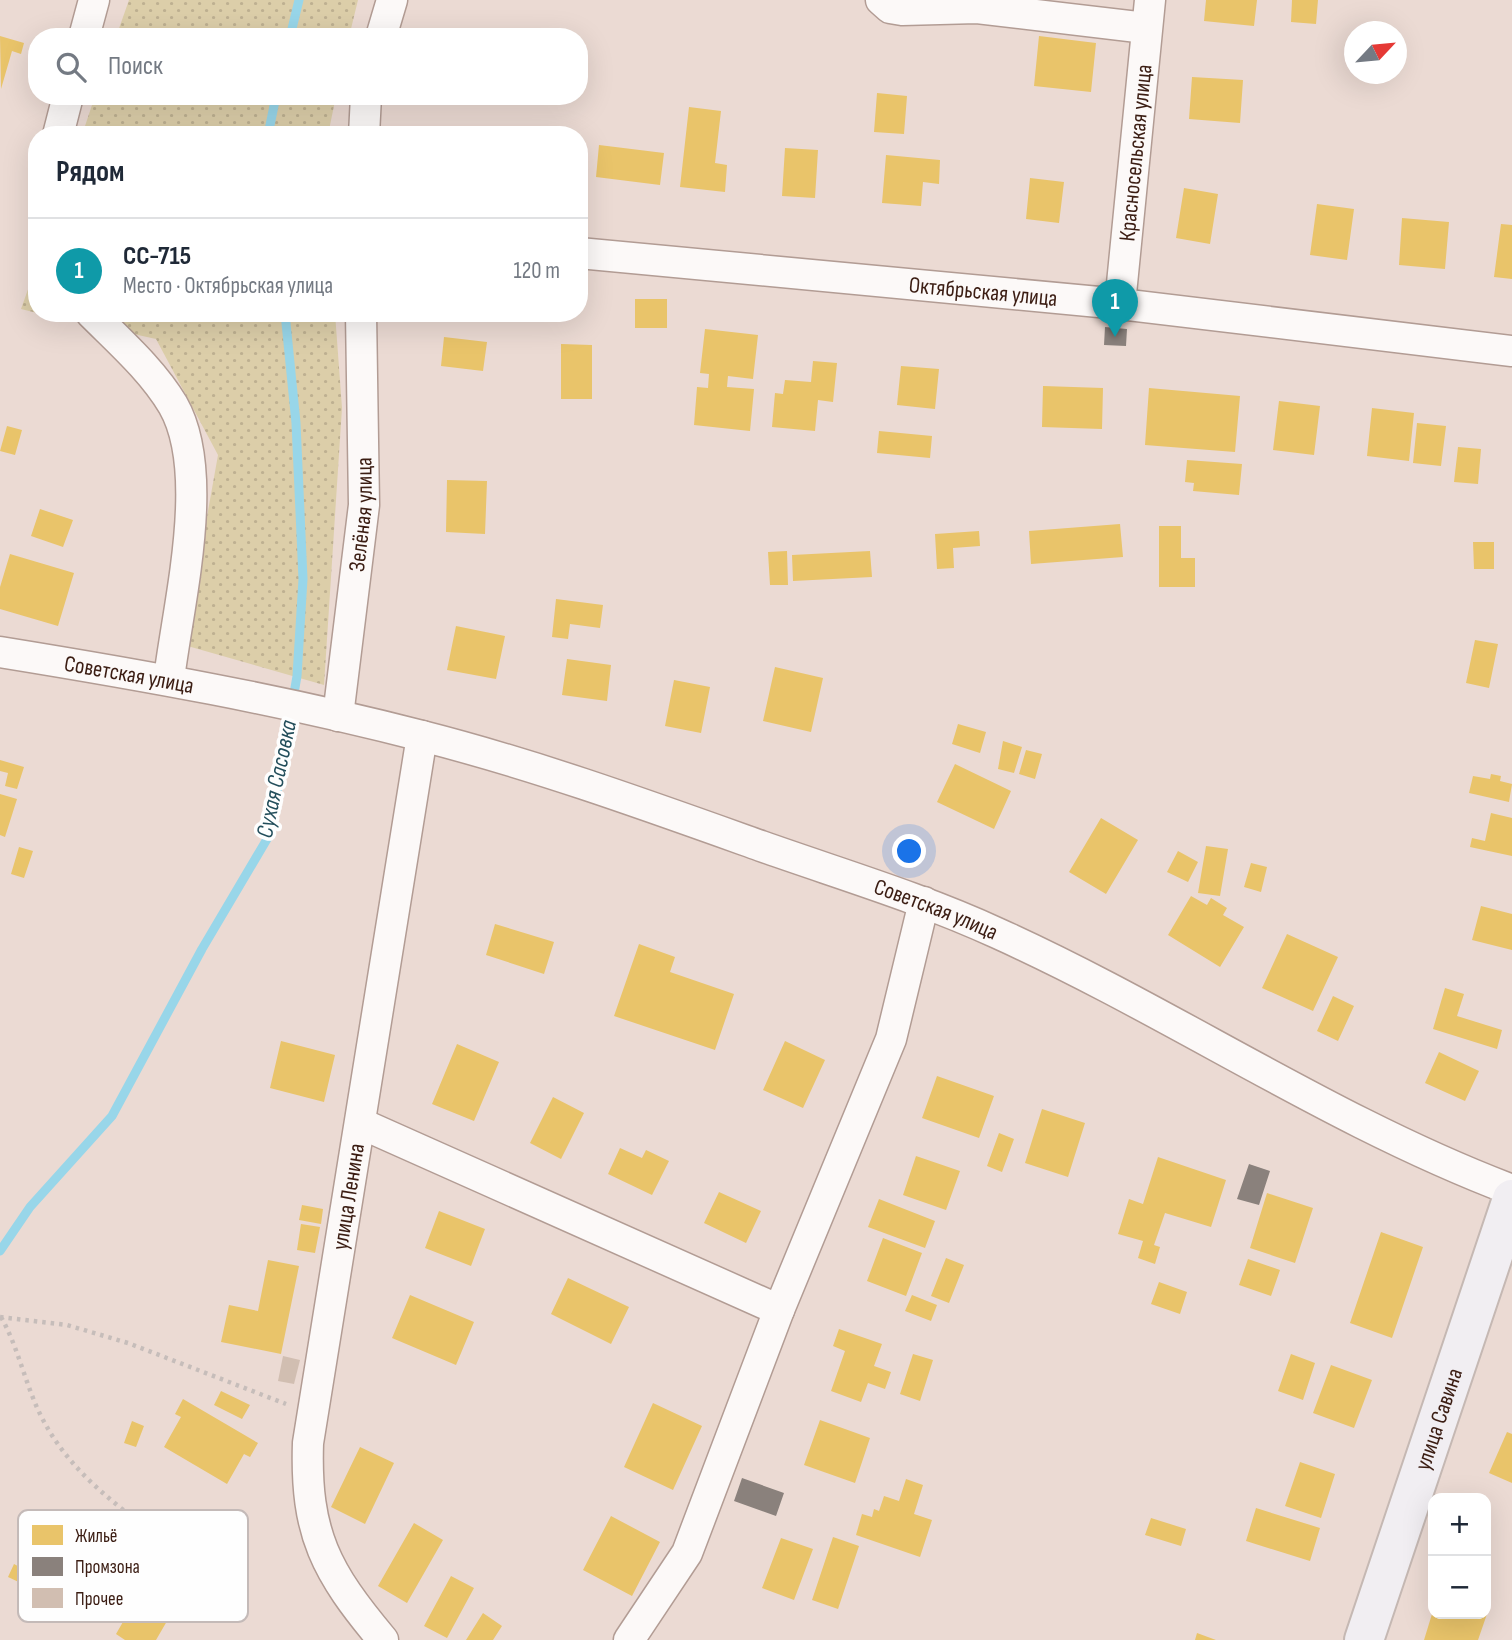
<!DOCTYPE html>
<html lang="ru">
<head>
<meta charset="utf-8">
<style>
	:root { --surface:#fff; --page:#f2f2f3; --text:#1f2937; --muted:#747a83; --line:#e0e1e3; --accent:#795f56 }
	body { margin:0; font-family:"Sofia Sans Condensed",sans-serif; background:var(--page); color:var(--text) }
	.controls { position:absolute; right:21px; bottom:21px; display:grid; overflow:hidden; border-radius:14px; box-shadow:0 7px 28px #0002 }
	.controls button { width:63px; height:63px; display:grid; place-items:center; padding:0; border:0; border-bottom:2px solid var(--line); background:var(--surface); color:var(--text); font:35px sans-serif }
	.compass { position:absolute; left:1344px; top:21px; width:63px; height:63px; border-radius:50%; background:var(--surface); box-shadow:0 7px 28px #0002; rotate:64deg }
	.you { position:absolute; left:910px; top:852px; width:24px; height:24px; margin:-18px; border:5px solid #fff; border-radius:50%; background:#1a73e8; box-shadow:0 0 0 10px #1a73e833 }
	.badge { display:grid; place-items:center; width:46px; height:46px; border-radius:50%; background:var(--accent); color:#fff; font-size:23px; font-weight:700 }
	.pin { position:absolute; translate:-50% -58px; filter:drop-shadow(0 2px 4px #0008) }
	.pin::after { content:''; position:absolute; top:37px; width:24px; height:21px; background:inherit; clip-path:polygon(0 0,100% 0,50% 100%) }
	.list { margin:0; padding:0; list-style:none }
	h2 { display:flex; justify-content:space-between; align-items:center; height:91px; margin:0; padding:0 28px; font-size:30px }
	h2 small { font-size:23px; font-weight:400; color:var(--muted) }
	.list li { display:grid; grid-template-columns:46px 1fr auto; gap:21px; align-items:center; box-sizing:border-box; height:105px; padding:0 28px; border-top:2px solid var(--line) }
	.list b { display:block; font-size:26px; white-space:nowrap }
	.list p { margin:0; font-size:23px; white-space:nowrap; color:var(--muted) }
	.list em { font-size:23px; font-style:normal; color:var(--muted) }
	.icon { flex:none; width:38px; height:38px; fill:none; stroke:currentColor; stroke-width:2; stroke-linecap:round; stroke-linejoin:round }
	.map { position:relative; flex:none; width:1512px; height:1640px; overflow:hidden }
	.search { position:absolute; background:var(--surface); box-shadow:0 7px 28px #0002; left:28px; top:28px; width:560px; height:77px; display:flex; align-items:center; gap:18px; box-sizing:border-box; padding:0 24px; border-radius:28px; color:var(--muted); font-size:26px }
	.panel { position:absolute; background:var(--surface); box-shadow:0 7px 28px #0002; left:28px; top:126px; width:560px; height:196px; border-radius:28px }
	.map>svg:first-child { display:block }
	.grass { fill:url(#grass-dots) }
	.homes { fill:#e9c46a }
	.industry { fill:#8a817c }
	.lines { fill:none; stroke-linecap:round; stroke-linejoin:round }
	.stream { stroke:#98d6e9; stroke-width:9 }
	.building { fill:#d1beb1 }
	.minor-casing { stroke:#b29c94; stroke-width:33 }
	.major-casing { stroke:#c5b8b3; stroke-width:42 }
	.path { stroke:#c6bdba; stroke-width:4.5; stroke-dasharray:3.5 5; stroke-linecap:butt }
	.minor { stroke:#fcf9f8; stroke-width:30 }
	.major { stroke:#f1eef2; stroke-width:38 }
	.labels { text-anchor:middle; stroke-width:7; stroke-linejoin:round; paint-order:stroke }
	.street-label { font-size:23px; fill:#3b1d13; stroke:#fefefe }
	.water-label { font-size:24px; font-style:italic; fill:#234e5b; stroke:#fefefe }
	.key { fill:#fefefe; stroke:#c4bab8; stroke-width:2 }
	.key-label { font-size:19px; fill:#3b1d13 }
</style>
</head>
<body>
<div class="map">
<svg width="1512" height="1640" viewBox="0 0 1512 1640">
	<defs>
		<pattern id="grass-dots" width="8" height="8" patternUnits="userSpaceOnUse" patternTransform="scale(1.75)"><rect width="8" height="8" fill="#dccea9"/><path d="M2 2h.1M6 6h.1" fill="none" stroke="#beb091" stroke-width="1.8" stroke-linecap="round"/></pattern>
	</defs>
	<rect width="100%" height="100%" fill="#ebdad3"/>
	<path class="grass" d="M129,0H358L349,37H116Z
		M95,96H336L328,135H82Z
		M37,264V313L21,309Z
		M39,313H335L342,408L324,685L184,645L218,455L156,339Z"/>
	<path class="homes" d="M1206,0H1257L1254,26L1204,21Z
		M1292,0H1318L1316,24L1291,22Z
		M0,36L24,43L21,54L12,51L1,89Z
		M1039,36L1096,43L1091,92L1034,86Z
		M1192,77L1243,80L1240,123L1189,119Z
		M877,93L907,96L904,134L874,132Z
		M545,96H571V101Z
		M689,107L721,111L715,163L727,165L725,192L680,187Z
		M505,126L554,131V135H504Z
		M599,145L664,153L660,185L596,177Z
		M785,148L818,150L815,198L782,196Z
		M886,155L940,160L939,184L923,182L921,206L882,203Z
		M1030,178L1064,182L1059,223L1026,219Z
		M1184,188L1218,194L1210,244L1176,238Z
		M1317,204L1354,209L1347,260L1310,255Z
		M1402,218L1449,222L1445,269L1399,265Z
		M1501,224L1512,225V279L1494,277Z
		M635,299H667V328H635Z
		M705,329L758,335L753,379L728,376L727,387L754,389L750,431L694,425L697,387L708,388L709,374L700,373Z
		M444,337L487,342L483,371L441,366Z
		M561,344L592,345V399H561Z
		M813,361L837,363L833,402L818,400L815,431L772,427L775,393L783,394L785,380L811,382Z
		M901,366L939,369L935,409L897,405Z
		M1043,386L1103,388L1102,429L1042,427Z
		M1149,388L1240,396L1235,452L1145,445Z
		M1279,401L1320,406L1314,455L1273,450Z
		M1372,408L1414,413L1409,461L1367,456Z
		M1417,423L1446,426L1441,466L1413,463Z
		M7,426L22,430L15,455L0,451Z
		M879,431L932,436L930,458L877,453Z
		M1458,447L1481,449L1478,484L1454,482Z
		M1187,460L1242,464L1239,495L1193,491L1194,483L1185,482Z
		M447,480L487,481L485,534L446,532Z
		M40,509L73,520L63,547L31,536Z
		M1120,524L1123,557L1031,564L1029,531Z
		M1159,526H1181V558H1195V587H1159Z
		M979,531L980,546L953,548L954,568L937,569L935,534Z
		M1473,542H1494V569H1474Z
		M787,551L788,585H770L768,552Z
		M870,551L872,577L793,581L792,555Z
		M10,554L74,573L58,626L0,609V587Z
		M556,599L603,605L600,628L570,624L568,639L552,637Z
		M456,626L505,636L496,679L447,670Z
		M1475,640L1498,644L1489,688L1466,683Z
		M567,659L611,665L607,701L562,695Z
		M775,667L823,678L811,732L763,721Z
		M674,680L710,687L701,733L665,726Z
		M958,724L986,732L980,753L952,744Z
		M1003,741L1022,747L1014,773L998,769Z
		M1026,750L1042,754L1035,779L1019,774Z
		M0,760L24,767L17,789L5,786L8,773L0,771Z
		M955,764L1011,791L994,829L937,802Z
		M1491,774L1501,776L1500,781L1512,784L1509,802L1469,793L1473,776L1490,779Z
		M0,794L17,799L5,837L0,835Z
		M1491,813L1512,818V856L1470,847L1472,838L1485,841Z
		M1101,818L1138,840L1106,894L1069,872Z
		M1206,846L1228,849L1220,896L1198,893Z
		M19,847L33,851L24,878L11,874Z
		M1178,851L1198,862L1188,882L1167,872Z
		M1251,863L1267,867L1261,892L1244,887Z
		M1191,896L1207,905L1211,898L1227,908L1223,915L1244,927L1220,967L1168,935Z
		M1481,906L1512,914V950L1472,940Z
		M495,924L554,942L544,974L486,955Z
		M1287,934L1338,957L1313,1011L1262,988Z
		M639,944L675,957L670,972L734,994L715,1050L614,1016Z
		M1445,988L1464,994L1457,1016L1502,1030L1497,1049L1433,1029Z
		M1333,996L1354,1006L1338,1041L1317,1031Z
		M281,1041L335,1055L324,1102L270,1088Z
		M785,1041L825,1060L803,1108L763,1090Z
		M457,1044L499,1062L474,1121L432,1104Z
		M1439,1052L1479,1071L1465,1101L1425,1083Z
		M937,1076L994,1096L979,1138L922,1118Z
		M553,1097L584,1113L561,1159L530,1143Z
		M1042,1109L1085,1123L1068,1177L1025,1163Z
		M999,1133L1014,1139L1002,1172L987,1166Z
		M620,1148L642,1158L646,1150L669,1161L652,1195L608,1174Z
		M916,1156L960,1171L946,1210L903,1195Z
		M1158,1157L1226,1180L1211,1227L1165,1213L1154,1245L1160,1247L1155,1264L1138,1258L1143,1241L1118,1234L1129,1199L1143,1204Z
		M719,1192L761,1211L746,1243L704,1223Z
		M1267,1193L1313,1208L1295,1263L1250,1248Z
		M879,1199L935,1221L925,1248L868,1227Z
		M302,1205L323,1209L321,1224L299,1220Z
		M439,1211L485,1229L471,1266L425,1248Z
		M301,1224L320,1227L315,1253L297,1250Z
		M1381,1232L1423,1247L1392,1338L1350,1323Z
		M883,1238L922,1253L906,1296L867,1281Z
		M946,1258L964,1265L949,1303L931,1296Z
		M1248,1259L1280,1270L1271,1296L1239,1285Z
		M268,1260L299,1266L281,1354L221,1342L229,1305L258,1311Z
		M568,1278L629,1307L611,1344L551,1314Z
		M1159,1282L1187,1292L1180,1314L1151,1304Z
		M410,1295L474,1322L456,1365L392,1338Z
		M912,1295L937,1305L931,1321L905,1311Z
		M839,1329L882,1344L874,1366L891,1372L885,1389L868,1383L861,1402L831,1391L845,1351L833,1346Z
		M913,1354L933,1360L920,1401L900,1394Z
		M1291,1354L1315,1363L1303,1400L1278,1391Z
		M1331,1365L1372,1380L1354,1428L1313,1413Z
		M221,1391L250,1405L242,1419L214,1405Z
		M183,1399L258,1443L250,1457L244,1454L227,1484L164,1447L181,1417L175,1414Z
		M653,1403L702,1426L673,1490L624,1467Z
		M820,1420L870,1438L855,1483L804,1465Z
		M132,1421L144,1426L136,1447L124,1443Z
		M1507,1432L1512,1434V1483L1489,1473Z
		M360,1447L394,1463L365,1524L331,1507Z
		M1300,1462L1335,1474L1321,1518L1285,1506Z
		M906,1479L923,1485L914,1514L932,1520L920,1557L856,1535L862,1514L872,1517L874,1509L879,1511L884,1496L899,1501Z
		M1256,1508L1320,1528L1310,1561L1246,1541Z
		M611,1516L660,1542L632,1596L583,1570Z
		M1151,1518L1186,1529L1181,1546L1145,1535Z
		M414,1523L443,1540L407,1603L378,1586Z
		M833,1537L859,1546L838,1609L812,1600Z
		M781,1538L813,1549L794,1600L762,1588Z
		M14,1564L31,1573L25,1585L8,1577Z
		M451,1576L474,1588L447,1638L424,1626Z
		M158,1584L181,1597L156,1640H125L116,1634L131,1608L140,1613Z
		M483,1613L502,1626L493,1640H466Z
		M1432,1614H1487L1478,1640H1424Z
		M1197,1633L1216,1640H1195Z"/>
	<path class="industry" d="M1105,327L1127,329L1126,346L1104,345Z
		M1249,1164L1270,1171L1259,1205L1237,1199Z
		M742,1478L784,1493L776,1516L734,1501Z"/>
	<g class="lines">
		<path class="stream" d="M290,37L299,0
			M268,135L276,96
			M0,1251L30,1207L112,1116L202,949L270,834L297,676L303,579L296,423L285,313"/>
	</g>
	<path class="building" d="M283,1356L300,1360L294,1384L278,1381Z"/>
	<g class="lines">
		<defs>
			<g id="minor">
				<path d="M881,0L890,8L902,10L977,8L1146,28"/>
				<path d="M84,37L94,0"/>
				<path d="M381,37L392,0"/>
				<path d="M58,135L68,96"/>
				<path d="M364,135L366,96"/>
				<path id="s1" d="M579,253L1120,304L1512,351"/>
				<path id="s2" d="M1120,304L1150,0"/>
				<path d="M91,313C120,342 152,370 173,405C212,473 178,604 169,679"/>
				<path id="s3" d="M0,652C142,675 283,700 422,736C536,765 649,806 761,846C840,874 921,898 997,933C1172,1012 1332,1122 1512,1190"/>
				<path id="s4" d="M338,716L364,505L361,313"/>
				<path d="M362,1124L779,1310"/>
				<path id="s5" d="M383,1640C326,1572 305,1534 308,1443L422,736"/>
				<path d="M629,1640L687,1553L779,1310L891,1039L924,902"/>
			</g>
			<g id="major">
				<path id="s6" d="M1364,1640L1512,1199"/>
			</g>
		</defs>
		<use href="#minor" class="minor-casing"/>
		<use href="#major" class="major-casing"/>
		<path class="path" d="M0,1317L67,1325L128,1343L286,1404
			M1,1317C19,1349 25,1384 41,1416C65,1464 105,1497 147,1528"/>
		<use href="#minor" class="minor"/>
		<use href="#major" class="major"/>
	</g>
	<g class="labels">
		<g class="street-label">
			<text dy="8" stroke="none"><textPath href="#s2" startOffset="152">Красносельская улица</textPath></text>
			<text dy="8" stroke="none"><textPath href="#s1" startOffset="406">Октябрьская улица</textPath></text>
			<text dy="8" stroke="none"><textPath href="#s4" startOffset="203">Зелёная улица</textPath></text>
			<text dy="8" stroke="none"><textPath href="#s3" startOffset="131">Советская улица</textPath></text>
			<text dy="8" stroke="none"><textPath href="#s3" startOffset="973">Советская улица</textPath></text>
			<text dy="8" stroke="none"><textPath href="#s5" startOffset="467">улица Ленина</textPath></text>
			<text dy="8" stroke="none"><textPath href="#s6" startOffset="233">улица Савина</textPath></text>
		</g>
		<g class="water-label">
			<text transform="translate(276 779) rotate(-78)" y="8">Сухая Сасовка</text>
		</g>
	</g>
	<rect x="18" y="1510" width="230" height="112" rx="10" class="key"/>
	<rect x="32" y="1525" width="31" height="20" fill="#e9c46a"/>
	<rect x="32" y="1557" width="31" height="19" fill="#8a817c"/>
	<rect x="32" y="1588" width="31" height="20" fill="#d1beb1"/>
	<g class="key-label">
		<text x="75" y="1542">Жильё</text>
		<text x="75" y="1573">Промзона</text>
		<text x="75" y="1605">Прочее</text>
	</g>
</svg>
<div class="controls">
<button>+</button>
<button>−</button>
</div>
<svg class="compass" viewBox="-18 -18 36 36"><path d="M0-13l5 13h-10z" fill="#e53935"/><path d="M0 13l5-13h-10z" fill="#747a83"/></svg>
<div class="you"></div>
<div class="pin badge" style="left:1115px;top:337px;background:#0f9aa8">1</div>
<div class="search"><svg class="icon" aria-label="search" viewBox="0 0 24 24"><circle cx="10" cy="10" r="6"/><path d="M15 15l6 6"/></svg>Поиск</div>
<section class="panel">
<h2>Рядом<small></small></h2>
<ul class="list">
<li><span class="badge" style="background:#0f9aa8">1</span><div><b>СС-715</b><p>Место · Октябрьская улица</p></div><em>120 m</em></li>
</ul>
</section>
</div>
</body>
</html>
